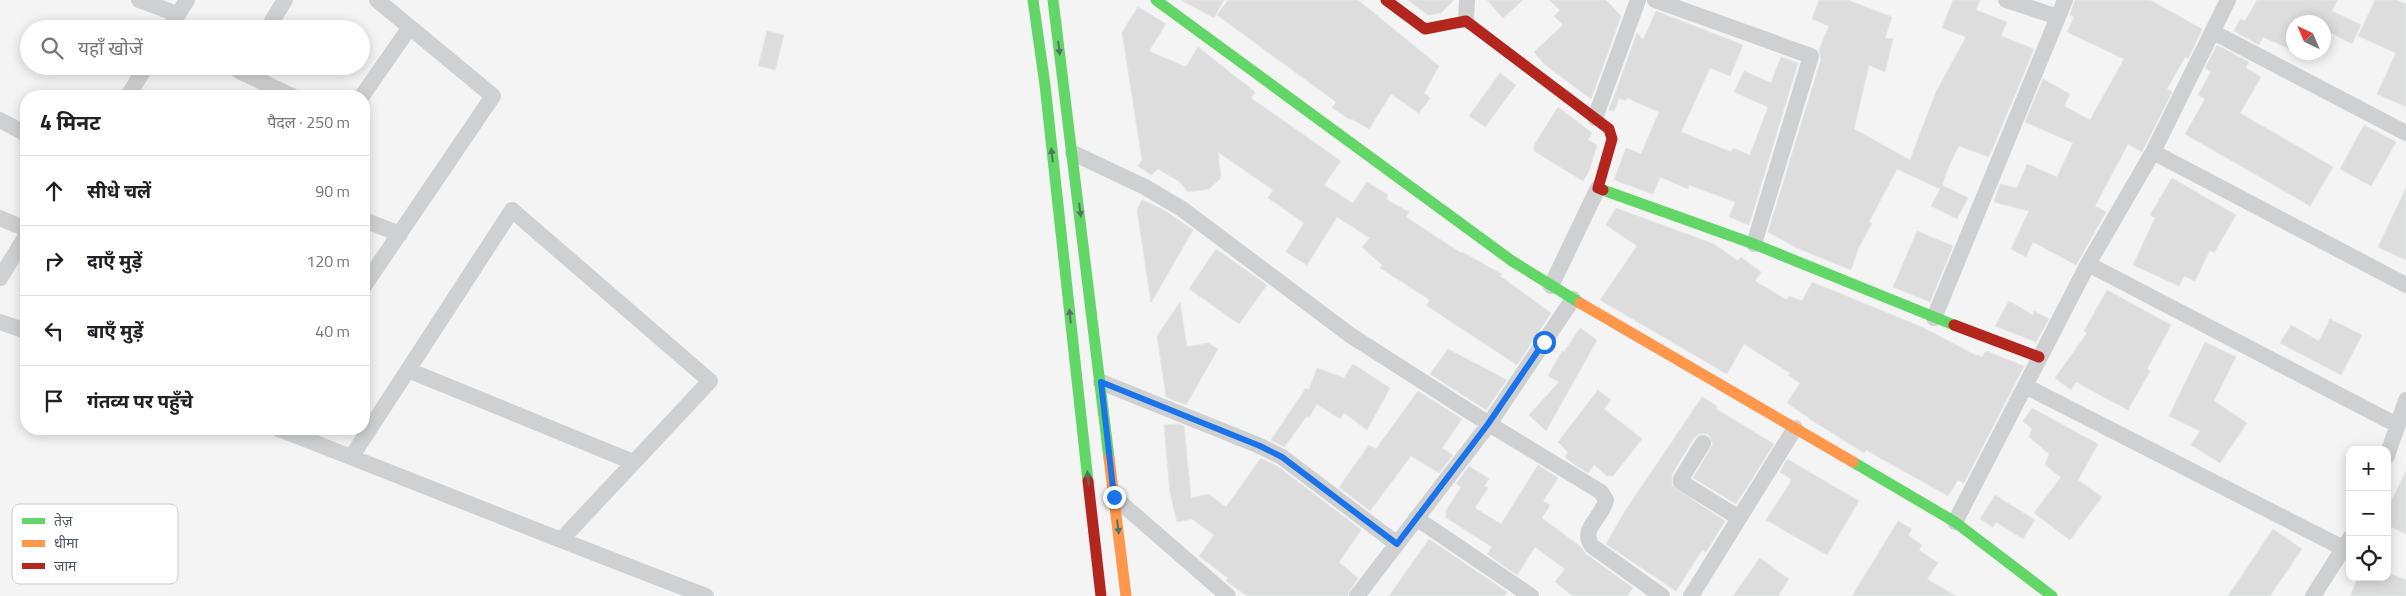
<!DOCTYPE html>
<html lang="hi">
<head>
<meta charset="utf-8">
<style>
	:root { --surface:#fff; --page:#f2f2f2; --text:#202124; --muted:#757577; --line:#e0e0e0 }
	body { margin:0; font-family:"Titillium Web","Noto Sans Devanagari",sans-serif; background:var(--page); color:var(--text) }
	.controls { position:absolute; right:15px; bottom:15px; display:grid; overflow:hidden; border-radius:10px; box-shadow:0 2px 12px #0003 }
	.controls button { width:45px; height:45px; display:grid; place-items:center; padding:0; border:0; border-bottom:1px solid var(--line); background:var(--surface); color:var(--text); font:25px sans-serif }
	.compass { position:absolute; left:2286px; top:15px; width:45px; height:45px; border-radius:50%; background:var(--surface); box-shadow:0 2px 12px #0003; rotate:316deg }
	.stop { position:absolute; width:15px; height:15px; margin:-11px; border:4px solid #1a73e8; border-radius:50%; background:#fff }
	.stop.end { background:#1a73e8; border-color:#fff; box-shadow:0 1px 5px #0008 }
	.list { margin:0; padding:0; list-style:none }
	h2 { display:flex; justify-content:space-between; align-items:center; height:65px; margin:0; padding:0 20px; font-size:21px }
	h2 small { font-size:16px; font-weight:400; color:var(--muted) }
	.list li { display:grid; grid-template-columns:32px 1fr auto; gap:15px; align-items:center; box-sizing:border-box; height:70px; padding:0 20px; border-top:1px solid var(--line) }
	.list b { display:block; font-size:19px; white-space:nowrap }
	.list em { font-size:16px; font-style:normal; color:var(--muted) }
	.icon { flex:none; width:28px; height:28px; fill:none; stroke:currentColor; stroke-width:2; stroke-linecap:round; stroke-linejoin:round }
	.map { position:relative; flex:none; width:2406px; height:596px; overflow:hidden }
	.search { position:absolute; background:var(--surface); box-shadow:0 2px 12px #0003; left:20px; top:20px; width:350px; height:55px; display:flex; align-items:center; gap:12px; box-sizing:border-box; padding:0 18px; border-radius:28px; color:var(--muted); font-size:19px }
	.panel { position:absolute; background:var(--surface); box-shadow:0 2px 12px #0003; left:20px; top:90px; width:350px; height:345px; border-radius:20px }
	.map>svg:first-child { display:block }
	.building { fill:#ddddde; stroke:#e5e6e7 }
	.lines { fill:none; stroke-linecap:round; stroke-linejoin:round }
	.street { stroke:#ced0d2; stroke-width:16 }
	.fast { stroke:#63d668; stroke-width:11 }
	.slow { stroke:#ff974d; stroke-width:11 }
	.jam { stroke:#b3261e; stroke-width:11 }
	.oneway { fill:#507663 }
	.route { stroke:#1a73e8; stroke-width:6 }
	.key { fill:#fff; stroke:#c9ccd0; stroke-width:1 }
	.key-label { font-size:14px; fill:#4a5661 }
</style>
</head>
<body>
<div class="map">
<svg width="2406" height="596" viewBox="0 0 2406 596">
	<rect width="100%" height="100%" fill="#f4f4f4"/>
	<path class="building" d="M1181,0H1224L1214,18Z
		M1228,0H1358L1439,66L1424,93L1430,98L1419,113L1391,94L1369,129L1352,119L1351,120L1332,108L1336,102L1217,15Z
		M1408,0H1454L1441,13L1428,15Z
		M1487,0H1523L1503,18Z
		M1549,0H1606L1621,16L1591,99L1544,64L1534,52L1563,25L1554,16L1560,10Z
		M1819,0H1848L1892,17L1885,38L1893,39L1885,72L1869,65L1854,129L1910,160L1936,92L1966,37L1942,28L1953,0H1980L1976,10L2007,22L2001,36L2034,49L1989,157L1959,146L1949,166L1942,185L1968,198L1957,219L1931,206L1940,189L1897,169L1869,222L1872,223L1858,249L1851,270L1797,248L1768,232L1821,59L1819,50L1829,26L1812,19Z
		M2075,0H2150L2202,29L2188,59L2185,57L2167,89L2172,92L2142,152L2128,144L2095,206L2106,212L2076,265L2033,242L2026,257L2011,249L2029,211L1994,202L2000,184L2017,188L2027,164L2057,177L2073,143L2025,122L2043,79L2070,94L2064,106L2090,120L2124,59L2067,32L2074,17L2070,15Z
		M2257,0H2337L2332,11L2361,25L2352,44L2324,29V22H2294V51L2263,37L2259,45L2234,31L2240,19L2245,21Z
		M2375,0H2396L2406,4V107L2377,94L2396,53L2358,36Z
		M1138,7L1166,24L1149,51L1186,67L1198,47L1255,92L1251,98L1341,161L1324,185L1353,203L1367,182L1388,195L1386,199L1409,212L1406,217L1461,253L1462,252L1502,274L1500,276L1551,313L1517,365L1426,305L1430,300L1380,268L1382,265L1362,247L1370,238L1337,217L1307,265L1286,252L1304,223L1268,198L1273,190L1218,152L1221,178L1209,189L1188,192L1180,182L1158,169L1151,175L1138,166L1142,160L1122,32Z
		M1656,11L1743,45L1730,76L1710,68L1681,132L1731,152L1733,148L1750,155L1768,107L1734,92L1744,71L1771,83L1781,57L1798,63L1749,225L1729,217L1735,202L1689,185L1688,189L1660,177L1653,194L1614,180L1626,148L1641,154L1659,112L1627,98L1625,101L1619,98L1614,111L1609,110L1637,33L1643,40Z
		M767,31L784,35L775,70L758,66Z
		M2217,45L2249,62L2246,68L2261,77L2240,113L2333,167L2310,206L2185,134L2205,99L2198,95L2211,72L2205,68Z
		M1500,73L1516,85L1485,127L1469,116Z
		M1558,107L1592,133L1588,140L1597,145L1589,171L1583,181L1534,151V145Z
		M2364,125L2396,142L2371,186L2340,169Z
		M2172,178L2236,215L2214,253L2210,250L2195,281L2184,276L2179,286L2133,265L2155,218L2150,215Z
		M2406,188V260L2378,247Z
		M1142,200L1164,210L1193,230L1151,303L1137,210Z
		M1616,208L1714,244L1738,261L1741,257L1761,272L1755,281L1787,300L1789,296L1802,301L1812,282L1922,327L1977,356L1978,355L1982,357L1986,351L2024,366L1964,483L1958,480L1948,496L1866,450L1864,453L1816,423L1787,403L1800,383L1788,375L1790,373L1744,344L1727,374L1600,300L1637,246L1606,225Z
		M1917,231L1953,246L1930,302L1893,287Z
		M1216,249L1267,285L1239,324L1189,289Z
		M2107,290L2171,325L2147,369L2150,371L2128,410L2076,382L2071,390L2055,378L2087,333L2084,331Z
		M2009,301L2033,315L2034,311L2049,319L2036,342L1995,326Z
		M1180,302L1187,347L1208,343L1218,349L1186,405L1166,397L1157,336Z
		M2330,319L2362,335L2341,375L2280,343L2291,325L2319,341Z
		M1580,328L1597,340L1546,431L1529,415L1559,382L1548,376L1562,351L1564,352Z
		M2205,342L2236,357L2214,401L2247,423L2220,463L2191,445L2200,431L2169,416Z
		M1448,349L1507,380L1486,410L1430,374Z
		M1353,364L1390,388L1367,430L1344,413L1340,419L1317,404L1309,418L1307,416L1284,447L1271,440L1306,388L1309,390L1317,368L1344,378Z
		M1598,390L1611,400L1604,409L1642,439L1613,476H1607L1594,465L1588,473L1575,465L1565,457L1568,452L1558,442Z
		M1418,391L1462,419L1442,448L1453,455L1439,473L1411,456L1370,511L1339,487L1369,445L1376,449Z
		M1702,397L1717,406L1716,409L1774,444L1736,504L1693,478L1713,444L1708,434H1699L1694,438L1672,474V486L1725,521L1706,552L1702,550L1676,591L1606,544L1625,511Z
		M2032,408L2098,444L2078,480L2102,497L2070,540L2034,513L2061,477L2045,465L2049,454L2029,437L2032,429L2023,421Z
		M1178,424L1184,426L1191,498L1208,494L1226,507L1261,458L1277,466L1359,528L1361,530L1339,562L1358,578L1347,596H1247L1226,581L1228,578L1199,556L1214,535L1192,519L1177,522L1170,493L1164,425Z
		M1787,459L1859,501L1827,555L1766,520L1790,483L1791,479L1780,472Z
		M1538,465L1558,478L1543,501L1550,505L1542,518L1581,547L1586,554L1633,588L1627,596H1573L1555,582L1565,569L1535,547L1517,575L1487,554L1492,547L1445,517L1447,514L1445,512L1461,487L1456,484L1469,466L1489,479L1484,486L1488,488L1475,508L1501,524Z
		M2406,471V534L2387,525V510Z
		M1995,495L2035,520L2023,539L1996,522L1993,527L1980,519Z
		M1898,521L1912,529L1908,535L1922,545L1919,550L1938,563L1927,579L1956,596H1852Z
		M2273,529L2302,549L2270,596H2228Z
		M1429,539L1507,592L1504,596H1389Z
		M1760,558L1789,579L1778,596H1733Z
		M2387,572L2406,580V596H2350L2358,577H2387Z"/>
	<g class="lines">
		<path class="street" d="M139,0L177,14
			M1655,0L1811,56L1754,244
			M2006,0L2058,17L2065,0
			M1466,21L1467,0
			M169,29L187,0
			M267,29L285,0
			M2213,32L2406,133
			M242,66L239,71L292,96
			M128,96L146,66
			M362,96L410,27
			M1595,118L1638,0
			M0,120L26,134
			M2153,152L2406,285
			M1073,153L1145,187L1182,209L1350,335L1489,424L1601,492L1606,500C1603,517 1579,529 1592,546L1662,596
			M0,218L26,229
			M364,220L400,234
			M2088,264L2397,425
			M0,278L26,236
			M364,286L493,96L377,0
			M1551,286L1598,188
			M1934,318L2058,17
			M0,322L26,331
			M408,370L633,462
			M1101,382L1260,446L1282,457L1397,544
			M2025,386L2343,548
			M279,429C421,484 563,542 706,596
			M1703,443L1681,479V482L1739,518
			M352,456L512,210L710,381L561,540
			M2387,456L2406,400
			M1114,497L1228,596
			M1416,518L1531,596
			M1955,522L2088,264L2153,152L2228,0
			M1357,596L1489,424L1573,299
			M1691,596L1795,428
			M2313,596L2350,538"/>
		<path class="fast" d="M1033,0L1045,85L1088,481
			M1053,0L1109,458
			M1156,0L1512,261L1580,303
			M1603,190L1754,244L1954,325
			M1853,462L1955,522L2052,596"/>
		<path class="slow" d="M1580,303L1853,462
			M1109,458L1126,596"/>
		<path class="jam" d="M1386,0L1425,29L1466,21L1609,129L1612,139L1598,188L1603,190
			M1954,325L2039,357
			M1088,481L1101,596"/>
	</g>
	<defs><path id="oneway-solid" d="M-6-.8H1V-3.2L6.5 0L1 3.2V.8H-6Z" transform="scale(1.25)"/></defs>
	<g class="oneway">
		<use href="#oneway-solid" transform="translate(1059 48) rotate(83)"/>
		<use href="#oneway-solid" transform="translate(1052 155) rotate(-96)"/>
		<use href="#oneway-solid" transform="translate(1080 210) rotate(83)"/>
		<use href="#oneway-solid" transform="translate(1070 316) rotate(-96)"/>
		<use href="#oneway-solid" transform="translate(1088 478) rotate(-96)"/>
		<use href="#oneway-solid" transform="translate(1118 527) rotate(83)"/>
	</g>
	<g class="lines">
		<path class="route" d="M1114,497L1101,382L1260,446L1282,457L1397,544L1488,424L1544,342"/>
	</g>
	<rect x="12" y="504" width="166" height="80" rx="8" class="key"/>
	<rect x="22" y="518" width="23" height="6" fill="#63d668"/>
	<rect x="22" y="540" width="23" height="7" fill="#ff974d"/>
	<rect x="22" y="563" width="23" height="6" fill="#b3261e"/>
	<g class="key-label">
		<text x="54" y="526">तेज़</text>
		<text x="54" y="548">धीमा</text>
		<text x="54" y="571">जाम</text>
	</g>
</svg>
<div class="controls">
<button>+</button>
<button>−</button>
<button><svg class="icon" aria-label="locate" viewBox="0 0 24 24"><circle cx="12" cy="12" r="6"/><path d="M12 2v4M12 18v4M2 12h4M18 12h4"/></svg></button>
</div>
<svg class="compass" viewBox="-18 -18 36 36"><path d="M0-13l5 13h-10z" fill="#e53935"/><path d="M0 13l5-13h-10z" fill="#757577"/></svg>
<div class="stop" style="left:1544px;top:342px"></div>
<div class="stop end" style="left:1114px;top:497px"></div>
<div class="search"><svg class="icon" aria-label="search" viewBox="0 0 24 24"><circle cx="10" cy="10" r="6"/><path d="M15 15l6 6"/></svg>यहाँ खोजें</div>
<section class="panel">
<h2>4 मिनट<small>पैदल · 250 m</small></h2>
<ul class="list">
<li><svg class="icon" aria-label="ahead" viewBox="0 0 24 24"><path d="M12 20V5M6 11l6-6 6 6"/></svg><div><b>सीधे चलें</b></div><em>90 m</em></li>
<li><svg class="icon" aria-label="right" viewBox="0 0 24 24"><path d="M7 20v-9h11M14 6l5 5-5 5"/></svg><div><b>दाएँ मुड़ें</b></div><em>120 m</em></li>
<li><svg class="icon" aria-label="left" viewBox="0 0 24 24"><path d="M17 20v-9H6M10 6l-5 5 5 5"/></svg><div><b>बाएँ मुड़ें</b></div><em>40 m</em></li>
<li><svg class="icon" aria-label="arrive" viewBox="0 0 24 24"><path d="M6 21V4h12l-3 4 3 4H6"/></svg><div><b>गंतव्य पर पहुँचे</b></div></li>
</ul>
</section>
</div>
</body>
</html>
